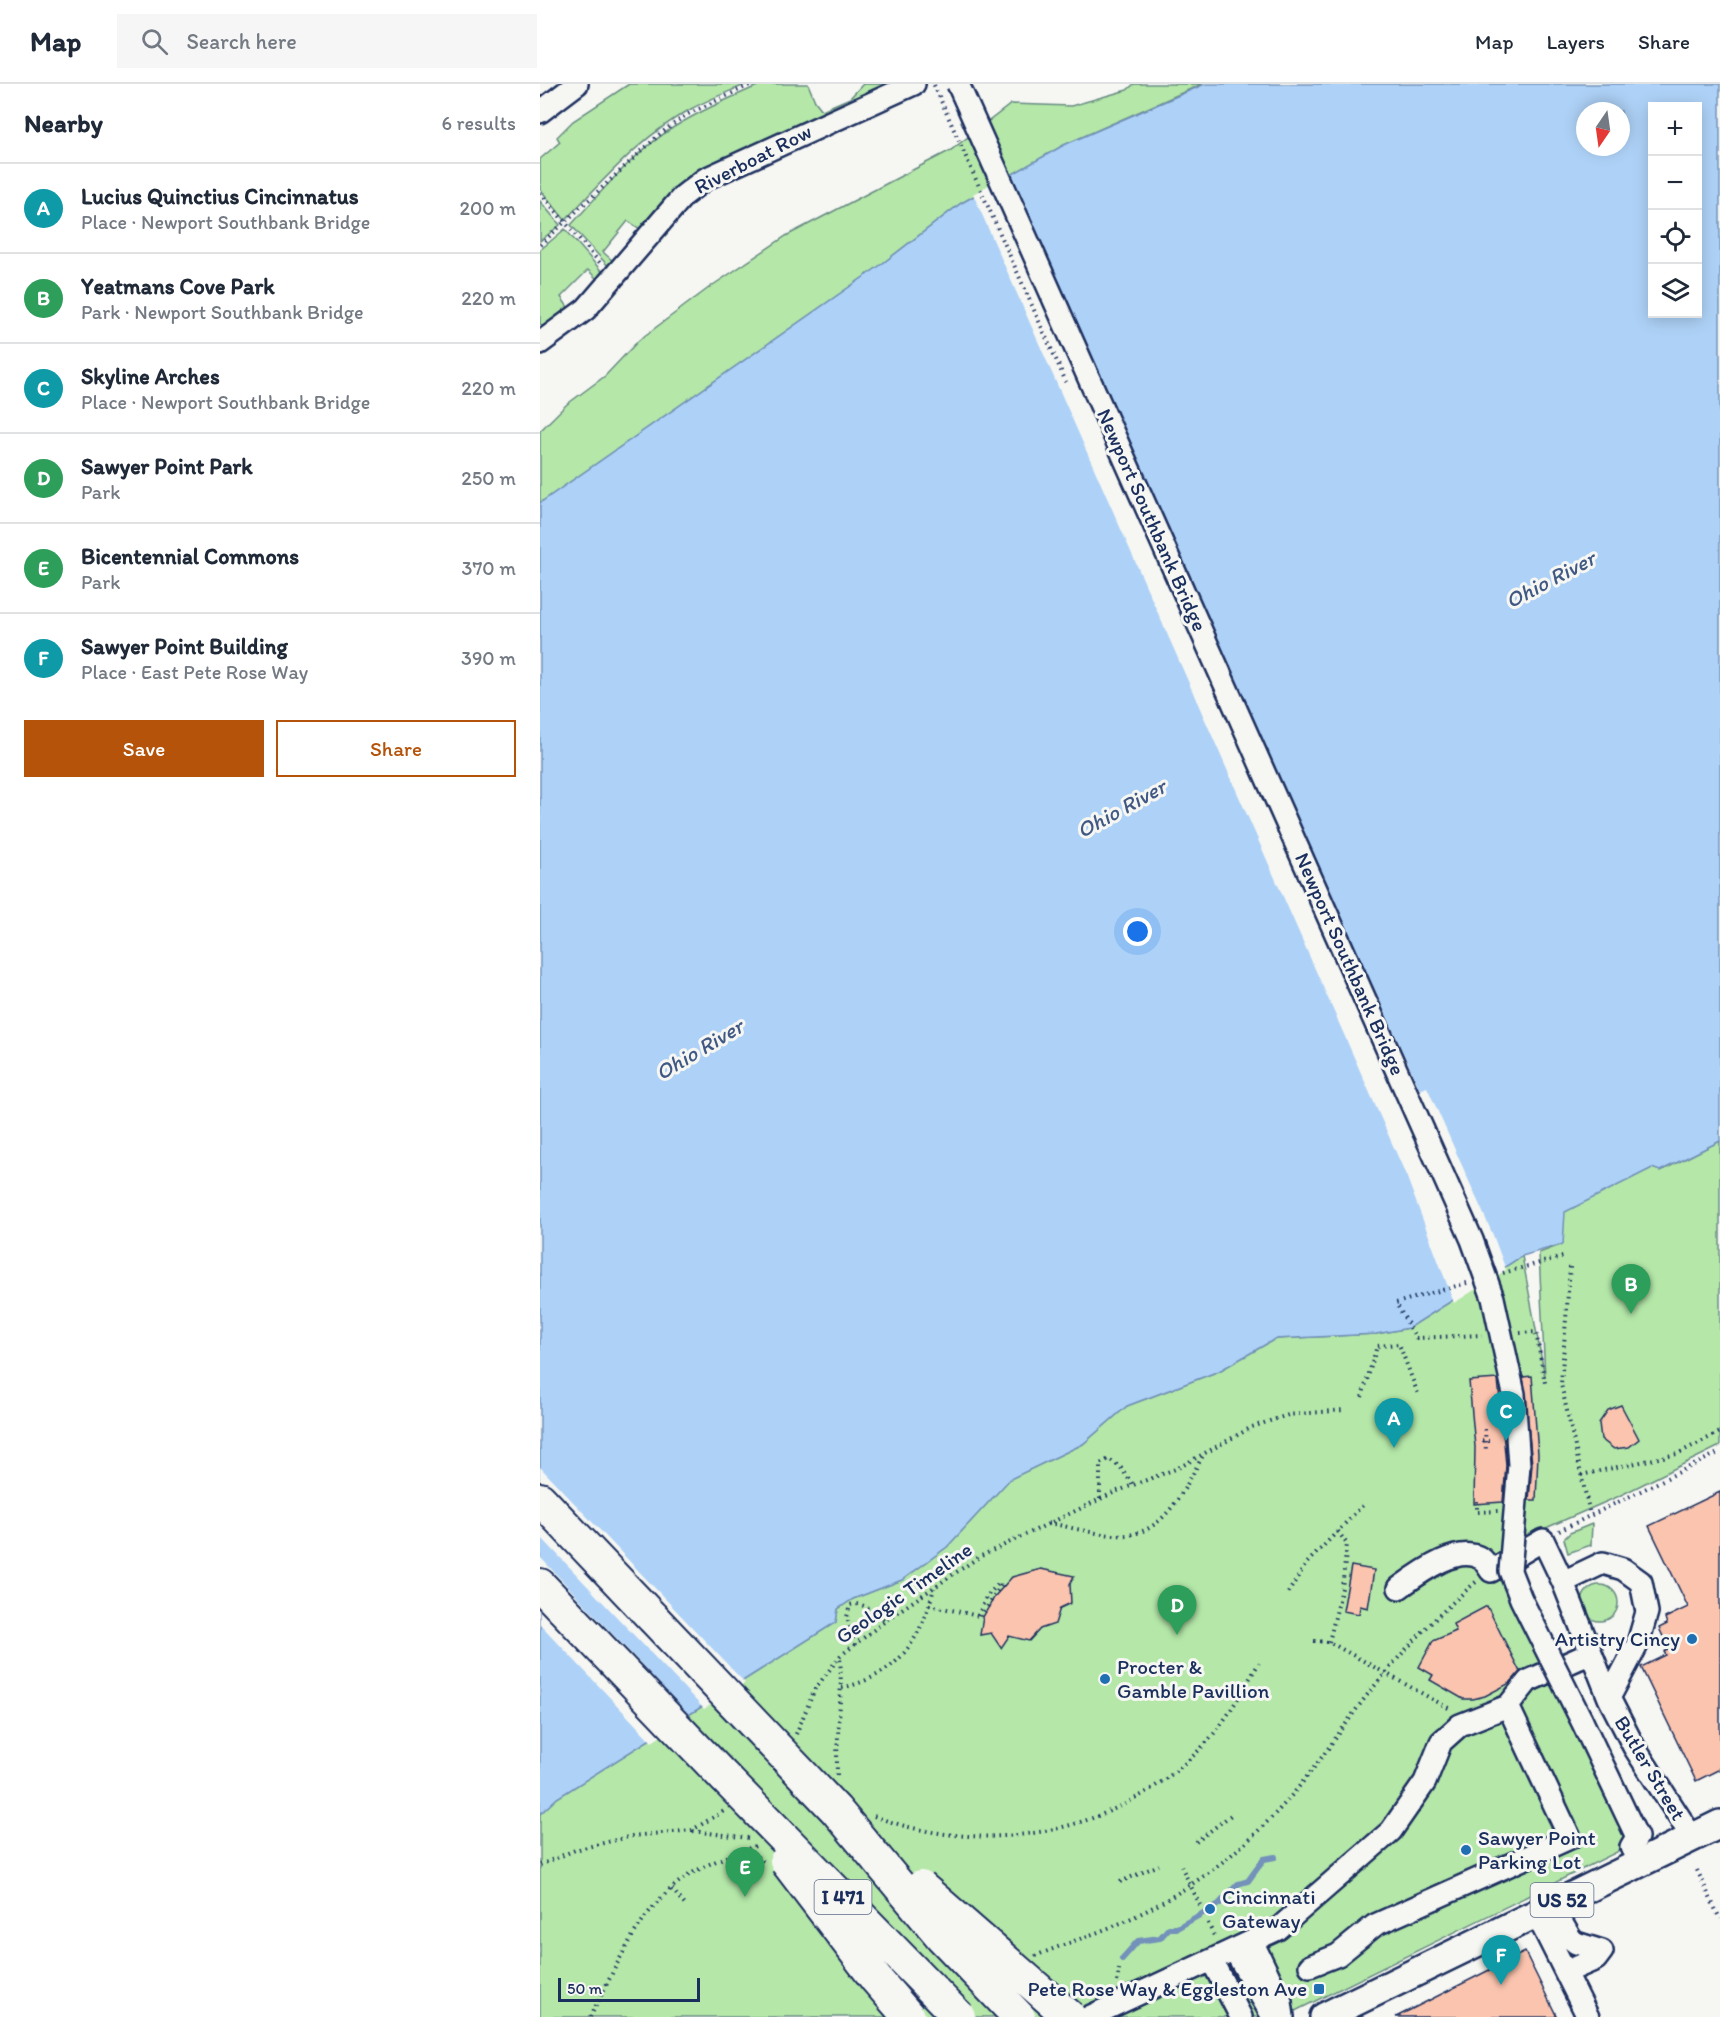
<!DOCTYPE html>
<html lang="en">
<head>
<meta charset="utf-8">
<style>
	:root { --surface:#fff; --page:#f6f6f7; --text:#1f2937; --muted:#747a83; --line:#e0e1e3; --accent:#b45309 }
	body { margin:0; font-family:Itim,sans-serif; background:var(--page); color:var(--text) }
	.controls { position:absolute; right:18px; top:18px; display:grid; overflow:hidden; border-radius:0px; box-shadow:0 3px 15px #0003 }
	.controls button { width:54px; height:54px; display:grid; place-items:center; padding:0; border:0; border-bottom:2px solid var(--line); background:var(--surface); color:var(--text); font:30px sans-serif }
	.compass { position:absolute; left:1036px; top:18px; width:54px; height:54px; border-radius:50%; background:var(--surface); box-shadow:0 3px 15px #0003; rotate:193deg }
	.scale { position:absolute; left:18px; bottom:15px; width:142px; box-sizing:border-box; padding-left:6px; border:3px solid #1b2f5e; border-top:0; font-size:16px; line-height:21px; white-space:nowrap; color:#1b2f5e; -webkit-text-stroke:4px #f6f6f2; paint-order:stroke }
	.you { position:absolute; left:598px; top:848px; width:21px; height:21px; margin:-15px; border:4px solid #fff; border-radius:50%; background:#1a73e8; box-shadow:0 0 0 9px #1a73e833 }
	.badge { display:grid; place-items:center; width:39px; height:39px; border-radius:50%; background:var(--accent); color:#fff; font-size:20px; font-weight:700 }
	.pin { position:absolute; translate:-50% -50px; filter:drop-shadow(0 2px 3px #0008) }
	.pin::after { content:''; position:absolute; top:32px; width:21px; height:18px; background:inherit; clip-path:polygon(0 0,100% 0,50% 100%) }
	.list { margin:0; padding:0; list-style:none }
	h2 { display:flex; justify-content:space-between; align-items:center; height:78px; margin:0; padding:0 24px; font-size:26px }
	h2 small { font-size:20px; font-weight:400; color:var(--muted) }
	.list li { display:grid; grid-template-columns:39px 1fr auto; gap:18px; align-items:center; box-sizing:border-box; height:90px; padding:0 24px; border-top:2px solid var(--line) }
	.list b { display:block; font-size:22px; white-space:nowrap }
	.list p { margin:0; font-size:20px; white-space:nowrap; color:var(--muted) }
	.list em { font-size:20px; font-style:normal; color:var(--muted) }
	.actions { display:flex; gap:12px; padding:18px 24px }
	.actions a { flex:1; padding:14px 0; border:2px solid var(--accent); border-radius:0px; text-align:center; font-size:21px; color:var(--accent) }
	.actions .main { background:var(--accent); color:#fff }
	.icon { flex:none; width:33px; height:33px; fill:none; stroke:currentColor; stroke-width:2; stroke-linecap:round; stroke-linejoin:round }
	.map { position:relative; flex:none; width:1180px; height:1933px; overflow:hidden }
	header { display:flex; align-items:center; gap:36px; box-sizing:border-box; height:84px; padding:0 30px; background:var(--surface); border-bottom:2px solid var(--line) }
	header strong { font-size:28px }
	nav { display:flex; gap:33px; margin-inline-start:auto; font-size:21px }
	.search { width:420px; height:54px; background:var(--page); display:flex; align-items:center; gap:15px; box-sizing:border-box; padding:0 21px; border-radius:0px; color:var(--muted); font-size:22px }
	main { display:flex }
	aside { flex:1; background:var(--surface) }
	.map>svg:first-child { display:block }
	.green { fill:#b4e7a8; stroke:#688b83; stroke-width:1.5 }
	.water { fill:#aed2f7; stroke:#7391ba; stroke-width:1.5; fill-rule:evenodd }
	.pier { fill:#f6f6f2 }
	.lines { fill:none; stroke-linecap:round; stroke-linejoin:round }
	.stream { stroke:#7391ba; stroke-width:6 }
	.building { fill:#fbc4ae; stroke:#1b2f5e; stroke-width:1.5 }
	.minor-casing { stroke:#1b2f5e; stroke-width:26 }
	.major-casing { stroke:#1b2f5e; stroke-width:32 }
	.highway-casing { stroke:#1b2f5e; stroke-width:36 }
	.path { stroke:#1b2f5e; stroke-width:4; stroke-dasharray:1.5 4.5; stroke-linecap:butt }
	.minor { stroke:#f6f6f2; stroke-width:21 }
	.major { stroke:#f6f6f2; stroke-width:27 }
	.highway { stroke:#f6f6f2; stroke-width:32 }
	.minor-bridge-casing { stroke:#1b2f5e; stroke-width:26; stroke-linecap:butt }
	.highway-bridge-casing { stroke:#1b2f5e; stroke-width:36; stroke-linecap:butt }
	.minor-bridge { stroke:#f6f6f2; stroke-width:21 }
	.highway-bridge { stroke:#f6f6f2; stroke-width:32 }
	.poi-dot { fill:#1f6fb2; stroke:#f6f6f2; stroke-width:2 }
	.labels { text-anchor:middle; stroke-width:6; stroke-linejoin:round; paint-order:stroke }
	.shield { fill:#f6f6f2; stroke:#5d6b8a; stroke-width:1.5 }
	.shield-label { font-size:20px; font-weight:bold; fill:#1b2f5e }
	.street-label { font-size:21px; fill:#1b2f5e; stroke:#f6f6f2 }
	.poi-label { font-size:21px; fill:#1b2f5e; stroke:#f6f6f2; text-anchor:start }
	.water-label { font-size:22px; font-style:italic; fill:#405884; stroke:#f6f6f2 }
</style>
</head>
<body>
<header>
<strong>Map</strong>
<div class="search"><svg class="icon" aria-label="search" viewBox="0 0 24 24"><circle cx="10" cy="10" r="6"/><path d="M15 15l6 6"/></svg>Search here</div>
<nav><a>Map</a><a>Layers</a><a>Share</a></nav>
</header>
<main>
<aside>
<h2>Nearby<small>6 results</small></h2>
<ul class="list">
<li><span class="badge" style="background:#0f9aa8">A</span><div><b>Lucius Quinctius Cincinnatus</b><p>Place · Newport Southbank Bridge</p></div><em>200 m</em></li>
<li><span class="badge" style="background:#2e9e5b">B</span><div><b>Yeatmans Cove Park</b><p>Park · Newport Southbank Bridge</p></div><em>220 m</em></li>
<li><span class="badge" style="background:#0f9aa8">C</span><div><b>Skyline Arches</b><p>Place · Newport Southbank Bridge</p></div><em>220 m</em></li>
<li><span class="badge" style="background:#2e9e5b">D</span><div><b>Sawyer Point Park</b><p>Park</p></div><em>250 m</em></li>
<li><span class="badge" style="background:#2e9e5b">E</span><div><b>Bicentennial Commons</b><p>Park</p></div><em>370 m</em></li>
<li><span class="badge" style="background:#0f9aa8">F</span><div><b>Sawyer Point Building</b><p>Place · East Pete Rose Way</p></div><em>390 m</em></li>
</ul>
<div class="actions"><a class="main">Save</a><a>Share</a></div>
</aside>
<div class="map">
<svg width="1180" height="1933" viewBox="0 0 1180 1933">
	<rect width="100%" height="100%" fill="#f6f6f2"/>
	<filter id="ink" filterUnits="userSpaceOnUse"><feTurbulence type="fractalNoise" baseFrequency=".0167" numOctaves="2"/><feDisplacementMap in="SourceGraphic" scale="12" xChannelSelector="R" yChannelSelector="G"/><feConvolveMatrix kernelMatrix="1 2 1 2 8 2 1 2 1" color-interpolation-filters="sRGB"/></filter>
	<g filter="url(#ink)">
		<path class="green" d="M89,0H207C188,8 169,15 151,25C102,51 63,97 25,136L0,105V75L20,58L17,53L33,37Z
			M222,0H268L275,17L282,26L310,14L323,0H356L222,57L166,85L146,99L100,145L88,137L63,168L74,178L70,184L31,141C62,107 94,68 134,43C162,26 192,13 222,0Z
			M594,0H662L524,61L420,120L338,183L0,419V347L26,321L65,292L99,256L170,203L246,152L411,66L471,20L531,22L587,6Z
			M0,117L20,141L0,157Z
			M25,145L64,190L59,197L48,186L21,213L30,226L6,244L0,240V166Z
			M1180,1057V1362L1077,1413L999,1447L961,1479L1093,1741L1077,1768L743,1933H0V1730L17,1714L296,1538L298,1525L313,1515L362,1496L407,1463L470,1395L543,1360L587,1322L679,1287L735,1255L836,1250L869,1244L982,1172L1005,1293L999,1169L1023,1160L1024,1128L1112,1084L1121,1087Z
			M1052,1440L1051,1461L1028,1469L1024,1455L1030,1449Z
			M1042 1519a18 18 0 1 1 36 0a18 18 0 1 1-36 0Z"/>
		<path class="water" d="M665,0H1180V1057L1120,1087L1112,1084L1025,1128L1023,1160L982,1172L869,1244L836,1250L735,1255L679,1287L587,1322L543,1360L470,1395L407,1463L362,1496L313,1515L298,1525L296,1538L17,1714L0,1730V419L338,183L420,120L524,61ZM1112,22H1158V230H1112ZM1045,27H1081V63H1045Z"/>
		<path class="pier" d="M471,88L700,608L880,1006L887,1003L953,1151L966,1186L914,1219L866,1091L433,110Z
			M0,1383L205,1599L164,1625L0,1452Z
			M0,1473L151,1633L112,1658L0,1540Z"/>
		<g class="lines">
			<path class="stream" d="M582,1875L598,1857L620,1854L629,1844H637L679,1820L698,1800L708,1797L724,1775L735,1773"/>
		</g>
		<path class="building" d="M992,1292L998,1370L996,1416H989L992,1380L983,1293Z
			M958,1295L966,1381L963,1418L934,1420L935,1363L929,1297Z
			M1081,1321L1099,1355L1089,1363L1074,1365L1061,1355L1059,1339L1068,1326Z
			M1180,1408V1685L1156,1697L1101,1583L1126,1571L1124,1568L1129,1565L1119,1544L1127,1540L1125,1534L1148,1523L1109,1442Z
			M811,1482L834,1486L828,1524L820,1522L819,1530L803,1527Z
			M501,1485L534,1492L530,1500L531,1519L520,1524L515,1540L500,1545L489,1557L469,1552L461,1564L451,1549L440,1551L443,1533L455,1512L472,1493Z
			M947,1522L980,1588L970,1599L945,1612L933,1615H923L890,1596L893,1591L879,1583L893,1557L916,1547L913,1540Z
			M985,1868L1017,1933H856Z"/>
		<g class="lines">
			<defs>
				<path id="minor" d="M0,28L37,0
					M0,259L46,225L143,112L165,95L374,0
					M859,1504C877,1491 918,1459 942,1475C945,1477 948,1483 951,1487L1003,1456L1023,1498
					M1069,1614L1098,1559L1107,1528L1101,1498L1083,1485L1063,1479L1023,1498L1069,1614L1094,1663L1152,1753
					M968,1622L988,1597L1051,1569
					M1041,1635L1097,1753L1091,1763L1099,1779
					M1012,1822L1031,1855L1036,1859L1062,1867L1056,1875L1026,1888
					M996,1829L1048,1933
					M713,1859L741,1918L743,1933
					M695,1867L733,1933
					M672,1877L701,1933
					M549,1933L738,1845L851,1747L885,1698L901,1658L920,1641L968,1622L1030,1754L835,1841L798,1871L770,1882"/>
				<path id="major" d="M784,1933L1180,1740"/>
				<path id="highway" d="M0,1415L113,1534
					M0,1501L185,1694"/>
			</defs>
			<use href="#minor" class="minor-casing"/>
			<use href="#major" class="major-casing"/>
			<use href="#highway" class="highway-casing"/>
			<path class="path" d="M394,1L526,298
				M0,109L60,179
				M0,161L120,50L146,31L212,0
				M1030,1183L1021,1300L1050,1430
				M963,1189L1025,1172
				M927,1199L856,1219L876,1254L942,1251
				M980,1249L996,1248L1005,1299
				M822,1313L837,1262L859,1260L878,1310
				M945,1345L946,1368
				M942,1357H949
				M1041,1391L1137,1370L1180,1348
				M560,1415V1380L569,1375L581,1384L594,1402
				M937,1417V1428L958,1427
				M508,1439C532,1443 562,1453 587,1451C628,1447 646,1400 664,1370
				M1019,1447L1180,1368
				M748,1509L766,1480L824,1420
				M389,1521L443,1533
				M438,1532L446,1513L459,1499L461,1501
				M441,1533L461,1501
				M774,1557L789,1558L912,1626
				M789,1558L802,1504L807,1460L797,1446
				M315,1561L307,1533L310,1521C324,1517 335,1529 346,1537
				M302,1604C359,1590 380,1558 394,1504
				M256,1650L275,1605L300,1572L353,1531L439,1473L575,1408L638,1384L712,1343L748,1331L804,1326
				M297,1691C296,1651 303,1612 300,1573
				M334,1732C447,1775 579,1750 663,1662C687,1637 701,1608 719,1579
				M153,1747L208,1754
				M656,1758L691,1731
				M208,1765L223,1778
				M0,1781L35,1766L92,1752L152,1746L184,1727
				M641,1782L660,1821
				M1157,1786L1180,1835
				M580,1798L619,1781
				M132,1805L145,1821
				M668,1839L675,1854
				M495,1872C522,1861 549,1852 576,1841C630,1818 684,1782 725,1740C761,1705 789,1663 818,1623C853,1577 892,1535 936,1498
				M577,1898L579,1885
				M50,1933C78,1881 100,1819 154,1788C175,1776 197,1769 218,1761"/>
			<use href="#minor" class="minor"/>
			<use href="#major" class="major"/>
			<use href="#highway" class="highway"/>
			<defs>
				<path id="minor-bridge" d="M418,0L932,1156L953,1214L974,1310L979,1381L970,1487L981,1515L1041,1635"/>
				<path id="highway-bridge" d="M113,1534L296,1726L402,1853L479,1933
					M185,1694L419,1933
					M246,1777L336,1895L369,1933
					M381,1803L530,1933"/>
			</defs>
			<use href="#minor-bridge" class="minor-bridge-casing"/>
			<use href="#highway-bridge" class="highway-bridge-casing"/>
			<use href="#minor-bridge" class="minor-bridge"/>
			<use href="#highway-bridge" class="highway-bridge"/>
		</g>
	</g>
	<g class="poi-dot">
		<circle cx="1152" cy="1555" r="6"/>
		<circle cx="565" cy="1595" r="6"/>
		<circle cx="926" cy="1766" r="6"/>
		<circle cx="670" cy="1825" r="6"/>
		<rect x="773" y="1899" width="12" height="12" rx="3"/>
	</g>
	<g class="labels">
		<g class="shield">
			<rect x="274.5" y="1796" width="57" height="34" rx="4.5"/>
			<rect x="990.5" y="1799" width="63" height="34" rx="4.5"/>
		</g>
		<g class="shield-label">
			<text x="303" y="1820">I 471</text>
			<text x="1022" y="1823">US 52</text>
		</g>
		<g class="street-label">
			<text transform="translate(213 75) rotate(-27)" y="7">Riverboat Row</text>
			<text transform="translate(612 436) rotate(66)" y="7">Newport Southbank Bridge</text>
			<text transform="translate(810 880) rotate(66)" y="7">Newport Southbank Bridge</text>
			<text transform="translate(364 1509) rotate(-35)" y="7">Geologic Timeline</text>
			<text transform="translate(1110 1684) rotate(59)" y="7">Butler Street</text>
		</g>
		<g class="poi-label">
			<text x="1140" y="1562" text-anchor="end">Artistry Cincy</text>
			<text x="577" y="1590">Procter &amp;<tspan x="577" dy="24">Gamble Pavillion</tspan></text>
			<text x="938" y="1761">Sawyer Point<tspan x="938" dy="24">Parking Lot</tspan></text>
			<text x="682" y="1820">Cincinnati<tspan x="682" dy="24">Gateway</tspan></text>
			<text x="767" y="1912" text-anchor="end">Pete Rose Way &amp; Eggleston Ave</text>
		</g>
		<g class="water-label">
			<text transform="translate(1010 495) rotate(-28)" y="8">Ohio River</text>
			<text transform="translate(581 724) rotate(-29)" y="8">Ohio River</text>
			<text transform="translate(159 965) rotate(-31)" y="8">Ohio River</text>
		</g>
	</g>
</svg>
<div class="controls">
<button>+</button>
<button>−</button>
<button><svg class="icon" aria-label="locate" viewBox="0 0 24 24"><circle cx="12" cy="12" r="6"/><path d="M12 2v4M12 18v4M2 12h4M18 12h4"/></svg></button>
<button><svg class="icon" aria-label="layers" viewBox="0 0 24 24"><path d="M12 4l9 5-9 5-9-5zM3 14l9 5 9-5"/></svg></button>
</div>
<svg class="compass" viewBox="-18 -18 36 36"><path d="M0-13l5 13h-10z" fill="#e53935"/><path d="M0 13l5-13h-10z" fill="#747a83"/></svg>
<div class="scale">50 m</div>
<div class="you"></div>
<div class="pin badge" style="left:854px;top:1364px;background:#0f9aa8">A</div>
<div class="pin badge" style="left:1091px;top:1230px;background:#2e9e5b">B</div>
<div class="pin badge" style="left:966px;top:1357px;background:#0f9aa8">C</div>
<div class="pin badge" style="left:637px;top:1551px;background:#2e9e5b">D</div>
<div class="pin badge" style="left:205px;top:1813px;background:#2e9e5b">E</div>
<div class="pin badge" style="left:961px;top:1901px;background:#0f9aa8">F</div>
</div>
</main>
</body>
</html>
